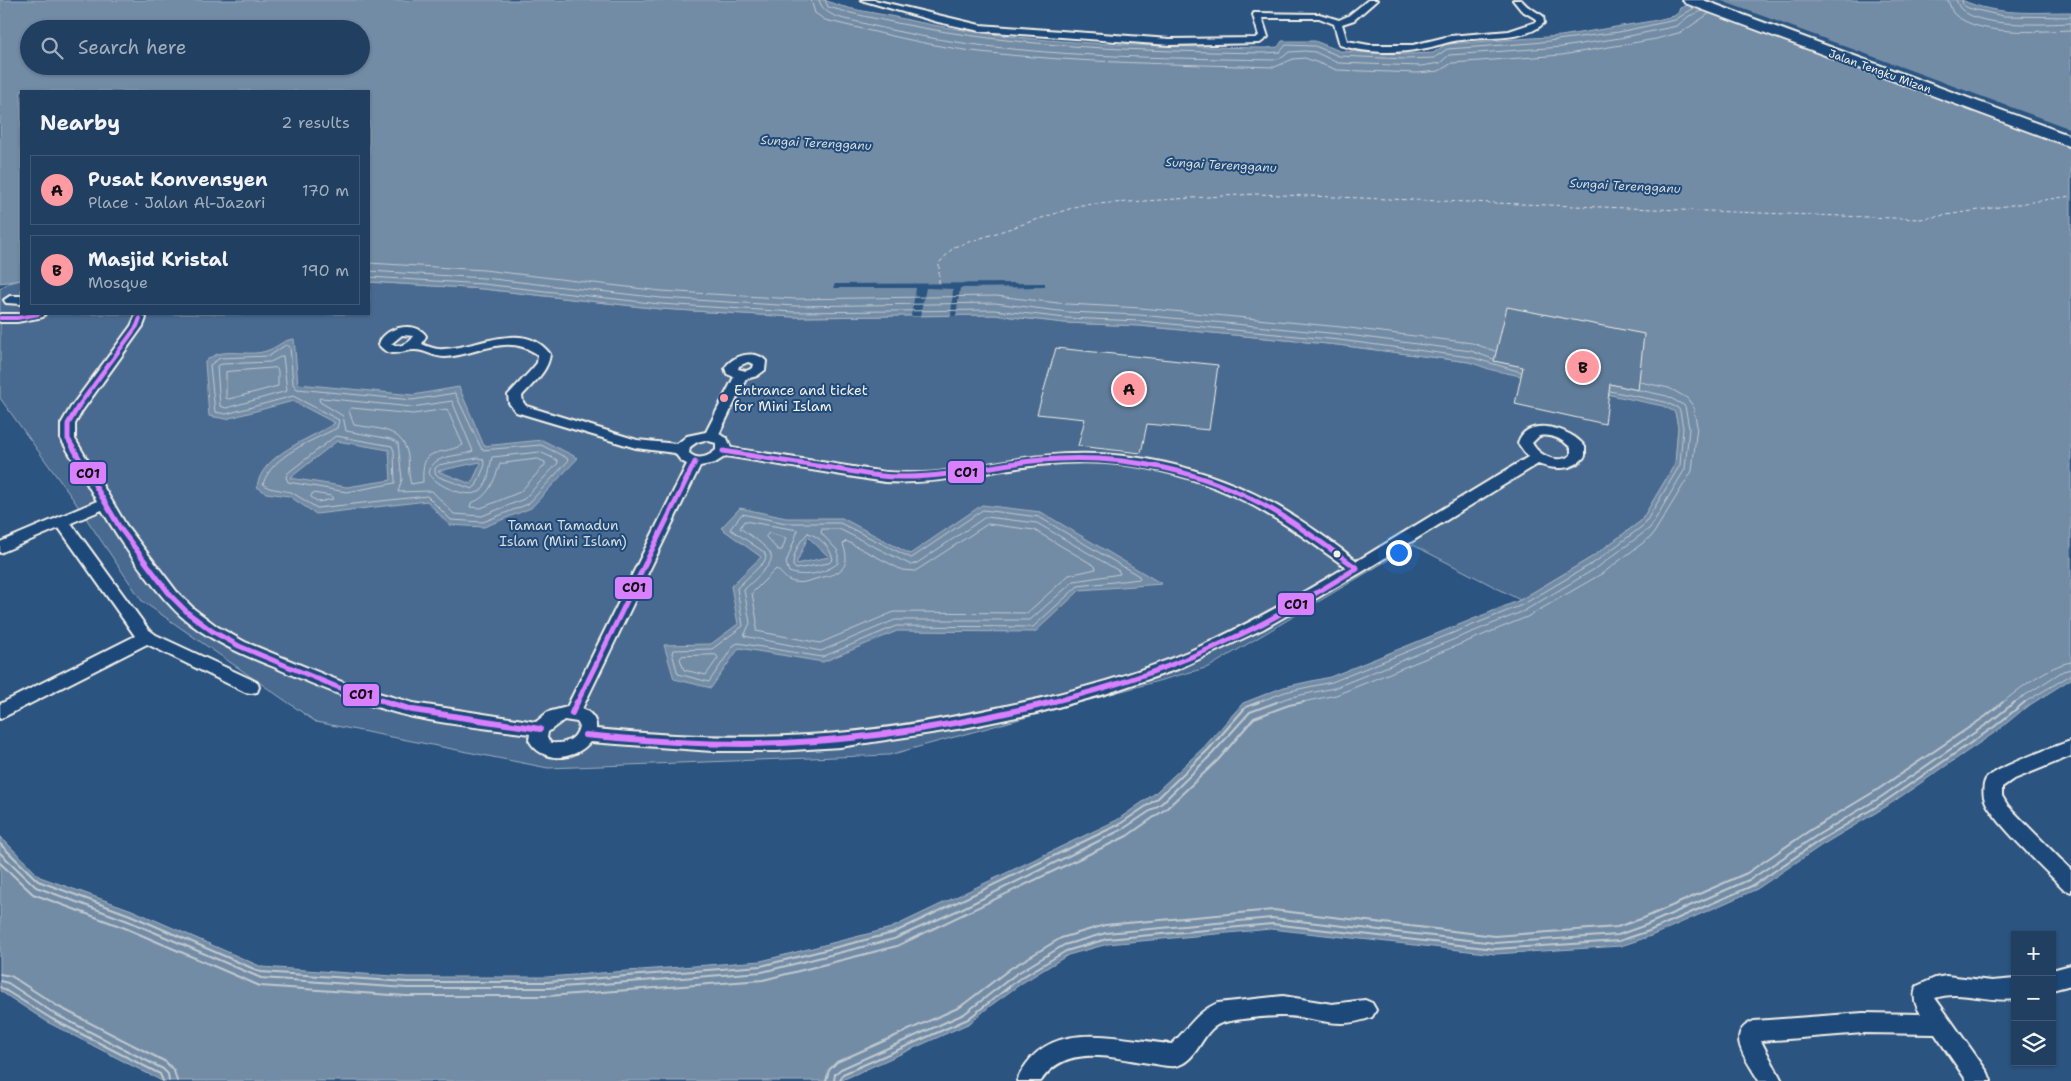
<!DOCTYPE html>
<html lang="en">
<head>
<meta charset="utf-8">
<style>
	:root { --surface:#213f61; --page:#2d4a6a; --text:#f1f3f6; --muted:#a2afbd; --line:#3e5876; --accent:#ff9aa2 }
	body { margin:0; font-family:"Shantell Sans",sans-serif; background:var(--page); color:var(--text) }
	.controls { position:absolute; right:15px; bottom:15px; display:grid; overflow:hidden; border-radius:0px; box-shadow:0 1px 4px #0004 }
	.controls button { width:45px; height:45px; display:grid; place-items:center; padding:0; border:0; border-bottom:1px solid var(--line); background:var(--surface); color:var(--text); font:25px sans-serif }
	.you { position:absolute; left:1398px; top:552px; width:18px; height:18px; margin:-12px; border:4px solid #fff; border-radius:50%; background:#1a73e8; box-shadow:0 0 0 8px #1a73e833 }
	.badge { display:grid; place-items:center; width:32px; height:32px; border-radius:50%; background:var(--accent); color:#111; font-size:16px; font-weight:700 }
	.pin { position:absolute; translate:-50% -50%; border:2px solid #fff; box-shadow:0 1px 5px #0006 }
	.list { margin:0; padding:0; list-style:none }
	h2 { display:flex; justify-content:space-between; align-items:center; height:65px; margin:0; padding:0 20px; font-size:21px }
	h2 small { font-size:16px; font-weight:400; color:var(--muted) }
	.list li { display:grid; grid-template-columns:32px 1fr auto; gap:15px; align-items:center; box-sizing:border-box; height:70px; margin:0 10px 10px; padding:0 10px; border:1px solid var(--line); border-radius:0px }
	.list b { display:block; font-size:19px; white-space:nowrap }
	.list p { margin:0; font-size:16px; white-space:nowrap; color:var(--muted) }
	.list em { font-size:16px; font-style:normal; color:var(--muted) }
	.icon { flex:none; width:28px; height:28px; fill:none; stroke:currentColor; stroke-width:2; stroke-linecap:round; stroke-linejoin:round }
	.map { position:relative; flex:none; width:2071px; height:1081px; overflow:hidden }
	.search { position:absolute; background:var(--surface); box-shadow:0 1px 4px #0004; left:20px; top:20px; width:350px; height:55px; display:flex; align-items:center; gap:12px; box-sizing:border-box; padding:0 18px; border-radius:28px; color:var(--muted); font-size:19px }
	.panel { position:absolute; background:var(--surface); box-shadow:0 1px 4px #0004; left:20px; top:90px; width:350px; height:225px; border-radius:0px }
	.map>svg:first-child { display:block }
	.green { fill:#496b90; stroke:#9eaebc }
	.water { fill:#738ca6; stroke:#a7b4c0; fill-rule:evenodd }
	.pier { fill:#2c5481 }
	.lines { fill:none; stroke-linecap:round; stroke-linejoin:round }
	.shore-far1 { stroke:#c0c9ce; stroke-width:1 }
	.shore { stroke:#c0c9ce; stroke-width:2 }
	.ferry { stroke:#dadddb; stroke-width:1; stroke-dasharray:4 3; stroke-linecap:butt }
	.building { fill:#5e7b9a; stroke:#f4f1e8 }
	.street-casing { stroke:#f4f1e8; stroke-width:4 }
	.highway-casing { stroke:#f4f1e8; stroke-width:4 }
	.street { fill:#1f4a7a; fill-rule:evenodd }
	.highway { fill:#1f4a7a; fill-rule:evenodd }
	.bus-1-far2-casing { stroke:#1f4a7a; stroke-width:7 }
	.bus-1-far1-casing { stroke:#1f4a7a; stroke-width:9 }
	.bus-1-casing { stroke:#1f4a7a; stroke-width:10 }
	.bus-1-far2 { stroke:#d880ff; stroke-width:4 }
	.bus-1-far1 { stroke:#d880ff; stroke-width:5 }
	.bus-1 { stroke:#d880ff; stroke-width:6 }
	.poi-dot { fill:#ff9aa2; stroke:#1f4a7a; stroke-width:2 }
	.bus-dot { fill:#f4f1e8; stroke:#1f4a7a; stroke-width:2 }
	.labels { text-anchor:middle; stroke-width:4; stroke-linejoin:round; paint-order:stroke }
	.far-street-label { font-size:11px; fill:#f4f1e8; stroke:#1f4a7a }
	.far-water-label { font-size:12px; font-style:italic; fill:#dadddb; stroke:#1f4a7a }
	.poi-label { font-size:14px; fill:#f4f1e8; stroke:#1f4a7a; text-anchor:start }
	.park-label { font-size:14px; fill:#dadddb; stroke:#1f4a7a }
	.line-badge { stroke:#1f4a7a; stroke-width:2 }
	.pale-badge-label { font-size:14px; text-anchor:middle; font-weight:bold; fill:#111 }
</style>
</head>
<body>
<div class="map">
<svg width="2071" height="1081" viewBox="0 0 2071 1081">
	<rect width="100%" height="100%" fill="#2c5481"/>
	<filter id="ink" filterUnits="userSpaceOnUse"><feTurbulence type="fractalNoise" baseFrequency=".02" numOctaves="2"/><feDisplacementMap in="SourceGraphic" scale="10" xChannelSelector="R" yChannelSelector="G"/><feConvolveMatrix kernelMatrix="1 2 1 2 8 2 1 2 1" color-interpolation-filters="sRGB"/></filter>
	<g filter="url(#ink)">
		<path class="green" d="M21,280V314H369V282L483,289L660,309L794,317L994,315L1065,323L1140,326L1338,345L1469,362L1493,297L1675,412L1678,427L1675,464L1641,521L1592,557L1520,600L1413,545L1209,667L889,755L548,768L316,722L142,601L73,499L0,398V289L8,283Z"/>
		<path class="water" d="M0,0H825C846,10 873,12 895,17C1016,45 1142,46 1265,48L1278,47L1282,41H1315L1340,51L1405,54L1433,53L1446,44L1561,36L1652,21L1674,16L1678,13L1680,8L1700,0H1962C1996,16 2035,12 2071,12V679L2025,708L1997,731L1887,806L1822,845L1757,889L1651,936L1621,946L1495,954L1271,929L1108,944L1068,955L1022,983L990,1006L970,1023L840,1081H162L49,1023L0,991V836L40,877L132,910L262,967L407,977H547L761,961L891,928L1117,820L1154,794L1204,747L1243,703L1284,687L1330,677L1520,600L1592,557L1641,521L1675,464L1678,427L1675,412L1663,406L1492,370L1469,362L1338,345L1140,326L1065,323L994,315L794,317L660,309L483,289L369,282V91H21V280L0,283ZM29,29H361V66H29Z
			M294,339L298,384L413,395L459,387L484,446L542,440L578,458L531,508L484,527L449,525L427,501L316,514L289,496L266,493L257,487C261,454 311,439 335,423L293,401L226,419L209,416L205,362C222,344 248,359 269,350C279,346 283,340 294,339ZM337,441L389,450L391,480L347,487L290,478ZM481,463L471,484L438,471L480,462Z
			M982,505L1041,512L1162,584L1080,590L1035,632L897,631L823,662L739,648L711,688L674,679L664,645L711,644L738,624L731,586L761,557L721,528L740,508L786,518H842L910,554ZM808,537L829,557L796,564Z"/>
		<path class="pier" d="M1693,0H1719L2071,129V149L1682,4Z
			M1045,283V287L960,288L956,316H951L953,289L926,288L920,316H911L916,288H833L835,284Z"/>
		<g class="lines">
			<path class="shore-far1" d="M811,0L815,13L825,20C876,32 928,46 980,52C1078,63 1177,64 1275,67L1293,59L1305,58L1337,70L1417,73L1439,71L1452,63L1562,55L1656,39L1682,32L1710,13
				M819,0C824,19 850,19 866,24C999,58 1138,57 1274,60L1283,57L1289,52L1305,51L1315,52L1338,63L1421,66L1440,63L1449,55L1562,47L1620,38L1677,26L1689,16L1702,11
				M825,0L828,7C852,14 877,19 902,24C1022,48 1143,51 1265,53L1280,52L1286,45L1315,46L1339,56L1405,59L1434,58L1447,49L1533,43L1619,32L1675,20L1694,8
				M1948,0C1950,5 1951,10 1954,14C1980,37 2039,31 2071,30
				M1956,0C1958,3 1959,8 1962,10C1982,28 2044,24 2071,23
				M1962,0L1963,5L1968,8L2003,16L2071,17
				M369,263L484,270L661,291L795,299L996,296L1067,304L1141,308L1341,327L1472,343L1495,351
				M369,271L484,278L661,298L795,306L995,303L1067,312L1140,315L1340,334L1471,351L1493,359
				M369,277L483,284L660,304L794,312L994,310L1066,318L1140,321L1339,340L1470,357L1521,372
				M286,345L290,347L293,384L297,389L412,400L455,393L482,450L541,445L567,458L568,461L528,504L483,522L451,520L427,496L317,508L291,492L269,488L263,484C272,455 312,441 337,428L339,420L293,396L226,414L215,412L210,365L220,358L269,356Z
				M283,356L287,391L226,408L220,406L217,366L222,364L270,362Z
				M276,368L278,371V386L229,399L226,398V372Z
				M322,398L412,407L452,401L473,451C458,458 433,453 429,473C434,485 470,501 481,490C490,481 489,468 492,457L540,452L557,460L558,463L524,499L482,516L454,514L432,491L398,492L402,479L398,443L391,439L346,431L343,416L320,402L319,399Z
				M352,408L413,414L447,409L463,445C437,457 421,445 423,482L411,484C408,475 409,465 408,456C403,427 377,429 354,425L349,411Z
				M336,436L392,446L394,451L395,483L347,492L288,482L286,477L288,473Z
				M478,458L483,459L485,465L476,486L472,489L439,477L435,473V468L439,465Z
				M538,459L545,462V465L520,492L481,508L470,507L471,503C489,497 494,481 500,464Z
				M313,493L331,496L333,499L318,502L311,497Z
				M983,510L1039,517L1139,576L1140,579L1078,586L1033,627L896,626L822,657L738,643L734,645L709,682L678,674L672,653L673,650L712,649L743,626L737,588L764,562L766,557L764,552L730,529L742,514L786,523H840L911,558Z
				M986,517L1037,523L1119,571L1120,574L1074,581L1030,620H895L821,651L744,636L750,623L744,590C780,555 782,558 740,528L744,521L798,530L786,563L789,572C804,578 826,573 838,563V551L821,533L822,529H839L911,565L917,563Z
				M988,524L1034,530L1095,566L1096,569L1069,575L1027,613L894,612L820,643L756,631L757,621L752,593L776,569C783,573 785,581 795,582C803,584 811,580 819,578C840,574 852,568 843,544L846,541L902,570L915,571Z
				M769,533L786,538L782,550H778L766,537Z
				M808,533C820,537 830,547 833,559L829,563L796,569L793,566C793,554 799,541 808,533Z
				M716,655L718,658L706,675L684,670L680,659L682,656Z
				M1256,703L1285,692L1332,682L1522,605L1595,562L1644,525L1680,465L1683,428L1680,411L1678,408L1665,402L1610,391
				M1274,703L1287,698L1334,688L1524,611L1598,567L1650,528L1685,469L1689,428L1685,406L1667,396L1639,390
				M1298,703L1336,695L1527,617L1603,573L1652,536L1692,471L1697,426L1693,406L1687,398L1669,388L1640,382
				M2002,703C2020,688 2048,666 2071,662
				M2013,703L2063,671L2071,669
				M2023,703L2071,675"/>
			<path class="shore" d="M0,844L38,881L130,915L261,972L407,982H547L761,966L893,933L1120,824L1158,798L1208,750L1246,707L1259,702
				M0,853L36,887L128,921L261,978L407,988H548L762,972L894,939L961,909L1123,829L1162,803L1212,754L1250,712L1277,702
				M0,863L33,894L125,928L260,986L406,996H548L763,980L897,946L1127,836L1167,808L1218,760L1254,718L1289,705L1304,702
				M0,974L11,976L59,1007L166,1062L174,1071L177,1081
				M0,981L8,983L55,1014L163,1069L168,1074L169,1081
				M0,987L52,1019L160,1074L163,1081
				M826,1081L829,1070L837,1062L960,1007L1011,968L1061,938L1105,925L1273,910L1495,936L1617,927L1644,918L1747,873L1812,829L1877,790L1986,716L2003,702
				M834,1081L835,1074L841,1069L964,1014L1016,974L1064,945L1106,933L1272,918L1495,943L1618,935L1646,925L1751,879L1816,836L1881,797L1990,722L2015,702
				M840,1081L843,1074L968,1019L1019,979L1066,951L1107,939L1272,924L1495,949L1619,941L1649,931L1754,885L1819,841L1884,802L1994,727L2025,702"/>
			<path class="ferry" d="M939,283V263L954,247L1081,205L1255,194L1920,219L2071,196"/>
		</g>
		<path class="building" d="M1507,307L1644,334L1638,390L1610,384L1605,424L1515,404L1523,367L1494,361Z
			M1056,348L1218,365L1209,430L1147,424L1141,453L1078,446L1085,419L1037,414Z"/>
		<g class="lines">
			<defs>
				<path id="street" d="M861,0H874L980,25L1170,39L1255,38L1259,36L1253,15L1254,13L1319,14L1339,20L1348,16L1368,0H1377L1354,20L1342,24L1347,41L1369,45H1413L1450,36L1509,31L1536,22V19L1521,10L1513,0H1521L1527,6L1543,16L1544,23C1524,42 1488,36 1462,40C1448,41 1435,47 1421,49C1396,54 1364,53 1340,45L1334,24L1319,18H1262L1268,37L1260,43L1170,45L980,31L938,22Z
					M10,296H21V304L6,303L4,300Z
					M0,314H45L43,317L17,322H0Z
					M140,314L146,318L143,326L82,411L75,424V439L126,525L177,592L194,609L218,627L245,642L347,684L413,703L536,722L548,712L567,707L687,464L681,461L675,453L636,448L516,412L509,403L508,395L532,369L537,363L538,355C507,332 478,355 445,357C434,357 425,350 415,350C402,349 391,360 379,345C382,327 417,320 426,336L422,344C429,347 436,350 444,349C478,348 524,319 550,354C548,372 533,383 522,396L523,402L526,406L637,440L677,444L687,436L706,432L734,377L727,374L725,368C732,355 755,349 766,361L765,370L757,376L746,379L719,434L727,438L731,448L885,472C903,473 920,474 938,472C973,468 1007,459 1043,456C1125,447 1207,466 1279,507C1306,523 1332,542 1357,561L1528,457L1518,443C1526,414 1573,429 1585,447V456C1574,471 1554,470 1538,464L1362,572L1263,629L1178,669L1105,694L1036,713L964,728L840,747L777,751H712L590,742C574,761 542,764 529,740L530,734C491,729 452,725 413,717C365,706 319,687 274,667C241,654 208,640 181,616C153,590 121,543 102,510L71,523L148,629L156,635L257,682L259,687L257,692L251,693L245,692L147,644L0,719V704L135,636L59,528L0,553V542L97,501L61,439V424L71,407L131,326L136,315ZM402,335L414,336C409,344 400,348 391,344ZM748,362L754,364L753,368L746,371L738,369L739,366ZM1539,436C1552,434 1562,439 1571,448V455C1558,465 1539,456 1532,443ZM705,440L716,443V450C708,457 698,461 689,453L690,447L697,442ZM726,456L885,482C941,485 985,471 1039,465C1120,455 1201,473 1271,516C1297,531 1321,550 1346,567C1295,598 1244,627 1190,651C1131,676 1068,693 1006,706C941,720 874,732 808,735C737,739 666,736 596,729C597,720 591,712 582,709L700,466L715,463ZM564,720L577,722L579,725C577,740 565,744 551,743L547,738L548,732Z
					M2071,741V756L2012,780L2002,787V796L2008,806L2071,870V892L2064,889C2047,871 1988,817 1984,797C1983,792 1983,782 1987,778C1999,766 2053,747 2071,741Z
					M2071,965V985L2052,990V970Z
					M1946,976L1992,981L2015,979V999C1989,1003 1960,989 1935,998L1988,1073L1991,1081H1967L1935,1034L1863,1033L1761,1041L1782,1081H1759C1748,1061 1723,1033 1754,1021L1863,1013L1921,1014C1915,1005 1912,996 1917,986L1935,978Z
					M1283,996L1332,1004L1365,1000L1372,1003L1376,1010L1372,1017C1337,1031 1316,1016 1283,1016C1268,1016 1236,1019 1222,1023C1202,1028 1198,1063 1175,1066C1167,1067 1157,1064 1149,1063C1111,1058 1066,1043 1041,1081H1017C1045,1014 1117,1040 1172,1044C1188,1029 1197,1011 1218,1003Z"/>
				<path id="highway" d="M1683,0H1703L2071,136V147L1685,3Z"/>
			</defs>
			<use href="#street" class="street-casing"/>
			<use href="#highway" class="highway-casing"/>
			<use href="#street" class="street"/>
			<use href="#highway" class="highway"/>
			<defs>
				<path id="bus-1-far2" d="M0,318H17L39,314
					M77,408L137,326L140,318"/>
				<path id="bus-1-far1" d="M78,407L68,424V439L120,528L171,596L188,613L212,631L239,646L342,689L390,703
					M723,451C759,457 795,463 831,468C856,472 881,478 906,477C952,477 995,464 1041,460C1123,453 1205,470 1276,512C1304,529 1330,549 1357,568C1316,593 1275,619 1231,639C1173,667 1110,688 1048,703
					M577,703L695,462"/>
				<path id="bus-1" d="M385,702L413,710L540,729
					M572,713L577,702
					M585,735C638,740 691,744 744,744C848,743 952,727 1053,702"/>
			</defs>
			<use href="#bus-1-far2" class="bus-1-far2-casing"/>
			<use href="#bus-1-far1" class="bus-1-far1-casing"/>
			<use href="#bus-1" class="bus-1-casing"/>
			<use href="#bus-1-far2" class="bus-1-far2"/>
			<use href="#bus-1-far1" class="bus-1-far1"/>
			<use href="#bus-1" class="bus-1"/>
		</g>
	</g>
	<circle class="poi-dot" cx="724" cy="398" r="5"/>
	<circle class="bus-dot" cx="1337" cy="554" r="4.5"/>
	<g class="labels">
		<g class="far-street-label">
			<text transform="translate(1880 71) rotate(20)" y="4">Jalan Tengku Mizan</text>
		</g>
		<g class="far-water-label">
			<text transform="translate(816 143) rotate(3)" y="4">Sungai Terengganu</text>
			<text transform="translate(1221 165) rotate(3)" y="4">Sungai Terengganu</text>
			<text transform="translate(1625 186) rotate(3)" y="4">Sungai Terengganu</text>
		</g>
		<g class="poi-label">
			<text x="734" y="395">Entrance and ticket<tspan x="734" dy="16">for Mini Islam</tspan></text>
		</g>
		<g class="park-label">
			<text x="563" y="530">Taman Tamadun<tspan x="563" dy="16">Islam (Mini Islam)</tspan></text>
		</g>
	</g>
	<g class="line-badge">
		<rect x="947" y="460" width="38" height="24" rx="5" fill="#d880ff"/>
		<rect x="69" y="461" width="38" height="24" rx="5" fill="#d880ff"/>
		<rect x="614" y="576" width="39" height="24" rx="5" fill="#d880ff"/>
		<rect x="1277" y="592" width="38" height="24" rx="5" fill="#d880ff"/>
		<rect x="342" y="683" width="38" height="24" rx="5" fill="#d880ff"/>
	</g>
	<g class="pale-badge-label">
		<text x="966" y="477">C01</text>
		<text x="88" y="478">C01</text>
		<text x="634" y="592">C01</text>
		<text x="1296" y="609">C01</text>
		<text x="361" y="699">C01</text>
	</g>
</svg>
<div class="controls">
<button>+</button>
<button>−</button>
<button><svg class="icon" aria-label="layers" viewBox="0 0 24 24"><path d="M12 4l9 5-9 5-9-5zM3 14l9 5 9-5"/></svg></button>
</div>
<div class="you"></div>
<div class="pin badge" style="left:1129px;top:389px">A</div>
<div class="pin badge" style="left:1583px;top:367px">B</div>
<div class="search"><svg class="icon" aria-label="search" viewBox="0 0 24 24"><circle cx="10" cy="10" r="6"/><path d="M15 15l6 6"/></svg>Search here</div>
<section class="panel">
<h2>Nearby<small>2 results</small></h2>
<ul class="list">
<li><span class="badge">A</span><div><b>Pusat Konvensyen</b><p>Place · Jalan Al-Jazari</p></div><em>170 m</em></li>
<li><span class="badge">B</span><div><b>Masjid Kristal</b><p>Mosque</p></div><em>190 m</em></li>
</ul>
</section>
</div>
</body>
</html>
